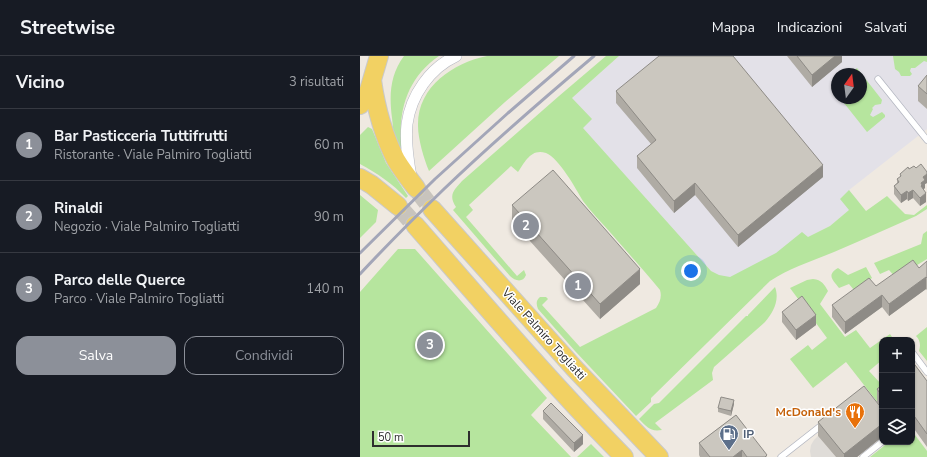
<!DOCTYPE html>
<html lang="it">
<head>
<meta charset="utf-8">
<style>
	:root { --surface:#171b24; --page:#20242c; --text:#f1f3f6; --muted:#9ea1a6; --line:#363941; --accent:#8c9099 }
	body { margin:0; font-family:"Nunito Sans",sans-serif; background:var(--page); color:var(--text) }
	.controls { position:absolute; right:12px; bottom:12px; display:grid; overflow:hidden; border-radius:8px; box-shadow:0 1px 3px #0004 }
	.controls button { width:36px; height:36px; display:grid; place-items:center; padding:0; border:0; border-bottom:1px solid var(--line); background:var(--surface); color:var(--text); font:20px sans-serif }
	.compass { position:absolute; left:471px; top:12px; width:36px; height:36px; border-radius:50%; background:var(--surface); box-shadow:0 1px 3px #0004; rotate:14deg }
	.scale { position:absolute; left:12px; bottom:10px; width:98px; box-sizing:border-box; padding-left:4px; border:2px solid #2e2e2e; border-top:0; font-size:11px; line-height:14px; white-space:nowrap; color:#2e2e2e; -webkit-text-stroke:3px #fff; paint-order:stroke }
	.you { position:absolute; left:331px; top:215px; width:14px; height:14px; margin:-10px; border:3px solid #fff; border-radius:50%; background:#1a73e8; box-shadow:0 0 0 6px #1a73e833 }
	.badge { display:grid; place-items:center; width:26px; height:26px; border-radius:50%; background:var(--accent); color:#fff; font-size:13px; font-weight:700 }
	.pin { position:absolute; translate:-50% -50%; border:2px solid #fff; box-shadow:0 1px 4px #0006 }
	.list { margin:0; padding:0; list-style:none }
	h2 { display:flex; justify-content:space-between; align-items:center; height:52px; margin:0; padding:0 16px; font-size:17px }
	h2 small { font-size:13px; font-weight:400; color:var(--muted) }
	.list li { display:grid; grid-template-columns:26px 1fr auto; gap:12px; align-items:center; box-sizing:border-box; height:72px; padding:0 16px; border-top:1px solid var(--line) }
	.list b { display:block; font-size:15px; white-space:nowrap }
	.list p { margin:0; font-size:13px; white-space:nowrap; color:var(--muted) }
	.list em { font-size:13px; font-style:normal; color:var(--muted) }
	.actions { display:flex; gap:8px; padding:12px 16px }
	.actions a { flex:1; padding:9px 0; border:1px solid var(--accent); border-radius:12px; text-align:center; font-size:14px; color:var(--accent) }
	.actions .main { background:var(--accent); color:#fff }
	.icon { flex:none; width:22px; height:22px; fill:none; stroke:currentColor; stroke-width:2; stroke-linecap:round; stroke-linejoin:round }
	.map { position:relative; flex:none; width:567px; height:401px; overflow:hidden }
	header { display:flex; align-items:center; gap:24px; box-sizing:border-box; height:56px; padding:0 20px; background:var(--surface); border-bottom:1px solid var(--line) }
	header strong { font-size:19px }
	nav { display:flex; gap:22px; margin-inline-start:auto; font-size:14px }
	main { display:flex }
	aside { flex:1; background:var(--surface) }
	.map>svg:first-child { display:block }
	.industrial { fill:#e3e1e8; fill-rule:evenodd }
	.green { fill:#b6e59e }
	.plaza { fill:#dfdcd8 }
	.lines { fill:none; stroke-linecap:round; stroke-linejoin:round }
	.primary-tunnel { stroke:#c8c4bd; stroke-width:18; stroke-dasharray:18 9; stroke-linecap:butt }
	.service-casing { stroke:#b4b7c1; stroke-width:7 }
	.minor-casing { stroke:#b4b7c1; stroke-width:12 }
	.primary-casing { stroke:#c9c9c9; stroke-width:20 }
	.service { stroke:#fff; stroke-width:5.5 }
	.minor { stroke:#fff; stroke-width:11 }
	.primary { stroke:#f2d163; stroke-width:18 }
	.rail { stroke:#a3a6b8; stroke-width:3 }
	.wall { fill:#afaba4 }
	.shaded-wall { fill:#8e8b86 }
	.building { fill:#cbc7bf; stroke:#8e8b86 }
	.labels { text-anchor:middle; stroke-width:3; stroke-linejoin:round; paint-order:stroke }
	.street-label { font-size:12px; fill:#2e2e2e; stroke:#fff }
	.food-label { font-size:12px; font-weight:bold; fill:#c56008; stroke:#fff; text-anchor:end }
	.service-label { font-size:12px; font-weight:bold; fill:#4e5e75; stroke:#fff; text-anchor:start }
</style>
</head>
<body>
<header>
<strong>Streetwise</strong>
<nav><a>Mappa</a><a>Indicazioni</a><a>Salvati</a></nav>
</header>
<main>
<aside>
<h2>Vicino<small>3 risultati</small></h2>
<ul class="list">
<li><span class="badge">1</span><div><b>Bar Pasticceria Tuttifrutti</b><p>Ristorante · Viale Palmiro Togliatti</p></div><em>60 m</em></li>
<li><span class="badge">2</span><div><b>Rinaldi</b><p>Negozio · Viale Palmiro Togliatti</p></div><em>90 m</em></li>
<li><span class="badge">3</span><div><b>Parco delle Querce</b><p>Parco · Viale Palmiro Togliatti</p></div><em>140 m</em></li>
</ul>
<div class="actions"><a class="main">Salva</a><a>Condividi</a></div>
</aside>
<div class="map">
<svg width="567" height="401" viewBox="0 0 567 401">
	<rect width="100%" height="100%" fill="#efe9e1"/>
	<path class="industrial" d="M259,0H567V73L489,134L499,146L470,170L370,222L311,245L180,83L212,42ZM477,18H501V42H477Z"/>
	<path class="green" d="M44,0H79C47,22 37,56 42,93L40,95C39,91 36,87 35,83C33,77 33,69 32,62C29,39 30,19 44,0Z
		M127,0H199L145,46L69,115C64,103 58,83 58,70C57,31 93,7 127,0Z
		M246,0H259L212,42L232,63L223,72L351,215L359,219L370,221L416,197L442,176L448,181L470,170L489,154L480,143L489,134L506,155L527,140L545,158L554,159L567,149V153L556,160C529,172 502,184 474,196C452,205 430,212 410,225L291,342V346L276,360L215,295L178,253C176,248 176,244 180,241H186L188,243L182,249L220,291L296,252C300,246 302,241 300,234C284,214 266,195 249,175C241,166 231,156 223,145C216,133 199,102 186,97C171,92 165,106 158,116L151,110L109,149L113,154L106,161L157,220L164,214L166,219C163,227 155,225 150,220L93,154L96,151C88,139 94,134 102,125L199,40Z
		M533,0H567V6L564,5L555,12H551L550,15L552,18L550,20H541L539,16L535,13Z
		M497,12L522,44L521,48L515,49L512,52L513,53L510,59L513,61L522,56L525,59V61L507,76L480,42H501V18H490Z
		M8,71L12,73L26,107L48,140L46,142C33,128 17,117 0,108V79Z
		M0,139L18,154L16,166L0,182Z
		M567,175V203L536,222L529,214L520,218L514,207L561,188L563,178Z
		M38,193H55L187,342L171,359L211,401H0V236Z
		M506,211L512,222L494,234L489,228L479,232C473,224 466,219 478,212L488,219Z
		M453,223C462,224 464,228 468,235L460,248L485,281L496,274L510,292L530,278L534,284H522V304L509,315L522,329V332L517,336L522,343V352L486,306L453,332L430,303L448,289L452,294L467,282L430,232L447,224Z
		M415,231C420,244 413,257 405,266L354,311L352,317L353,324L295,367L302,374C290,376 287,371 279,363L294,348L299,347L386,260H388V259Z
		M567,271V305L559,295C561,289 560,284 556,280Z
		M552,375L567,395V401H510L529,386H552Z
		M231,388L244,401H217Z"/>
	<path class="plaza" d="M458,380L476,401H451L450,395L451,389L454,384Z"/>
	<g class="lines">
		<path class="primary-tunnel" d="M56,132L72,153
			M38,150L55,169"/>
		<defs>
			<path id="service" d="M518,23L567,84
				M552,296L567,316
				M421,401L463,368
				M503,401L522,386"/>
			<path id="minor" d="M51,121C48,104 45,86 47,68C51,39 70,12 96,0"/>
			<path id="primary" d="M12,24C16,52 23,79 36,104C42,114 49,123 56,132
				M0,49L9,34L19,0
				M0,122L12,129L38,150
				M72,153L215,313L299,401
				M55,169C123,247 191,327 264,401"/>
		</defs>
		<use href="#service" class="service-casing"/>
		<use href="#minor" class="minor-casing"/>
		<use href="#primary" class="primary-casing"/>
		<use href="#service" class="service"/>
		<use href="#minor" class="minor"/>
		<use href="#primary" class="primary"/>
		<path class="rail" d="M0,197L75,123L148,57L214,0
			M0,218C27,189 55,161 84,133C132,87 183,43 234,0"/>
	</g>
	<path class="wall" d="M427,0H482V6L452,31Z
		M567,19V53L558,45V30Z
		M256,35L463,121L378,191L335,139L314,157L277,112V100L291,88L256,47Z
		M556,112L567,116V127L565,128V132L563,134L566,146L560,150L553,142L548,145L547,143L541,147L534,138V130L537,127V123L540,121V118L549,113Z
		M152,149L280,228L240,263L152,165Z
		M567,205V234L566,233L529,260L522,251L485,278L472,261V249L559,212Z
		M422,256L456,269L436,284L422,266Z
		M552,305L567,325V391L552,370Z
		M522,329V381L497,401H476L458,380V366L519,349L520,350L517,346V333Z
		M374,348L371,360L358,356V352Z
		M183,355L223,388L214,396L183,363Z
		M376,359L407,401H340L339,399V387Z"/>
	<path class="shaded-wall" d="M475,0H482V6L452,31V19Z
		M463,109V121L378,191V179Z
		M567,118V127L565,128V132L562,134L561,138V127L563,121Z
		M335,127V139L314,157V145Z
		M553,134V142L548,145V137Z
		M547,135V143L541,147V139Z
		M566,137V146L560,150V142Z
		M280,213V228L240,263V248Z
		M566,221V233L529,260V248Z
		M522,239V251L485,278V266Z
		M456,259V269L436,284V274Z
		M374,344V348L371,360V355Z
		M522,368V381L497,401H484V398Z
		M223,379V388L214,396V387Z
		M382,394V401H373Z"/>
	<path class="building" d="M299,0H373L463,109L378,179L335,127L314,145L277,100L296,84L256,35Z
		M437,0H475L452,19Z
		M567,19V38L558,30Z
		M561,108L567,116V118L563,121L565,124L561,127L562,129L561,130L566,137L560,142L553,134L548,137L547,135L541,139L534,130L539,126L537,123L541,120L540,118L548,111L549,113L554,110L556,112Z
		M193,114L280,213L240,248L152,149Z
		M553,204L559,212L567,205V222L566,221L529,248L522,239L485,266L472,249L509,222L516,230Z
		M442,240L456,259L436,274L422,256Z
		M552,305L567,325V378L552,357Z
		M522,329V340L517,333Z
		M504,330L519,349L522,351V368L484,398L458,366Z
		M361,341L374,344L371,355L358,352Z
		M191,347L223,379L214,387L183,355Z
		M376,359L407,399L405,401H387L382,394L373,401H350L339,387Z"/>
	<defs>
		<symbol id="restaurant-pin" viewBox="-11 -11 22 30"><path d="M0 17L-7.5 6A9.5 9.5 0 1 1 7.5 6Z" fill="#e8710a" stroke="#fff"/><path d="M-5-6h1v4h1v-4h1v4h1v-4h1v5L-1.5 .5V6h-2V.5L-5-1ZM5-6V6H3V1.5H1.5Q1.5-4 5-6Z" fill="#fff"/></symbol>
		<symbol id="fuel-pin" viewBox="-11 -11 22 30"><path d="M0 17L-7.5 6A9.5 9.5 0 1 1 7.5 6Z" fill="#5c6f8a" stroke="#fff"/><path d="M-5.5-6h7V0h2V4h1.3V-2.5L3-4.5l.8-.8L6-3V5H2.5V1h-1V6h-7ZM-4.2-4.7v3.2H.2V-4.7Z" fill="#fff"/></symbol>
	</defs>
	<g fill-rule="evenodd">
		<use href="#restaurant-pin" x="484" y="345" width="22" height="30"/>
		<use href="#fuel-pin" x="358" y="367" width="22" height="30"/>
	</g>
	<g class="labels">
		<g class="street-label">
			<text transform="translate(184 278) rotate(48)" y="4">Viale Palmiro Togliatti</text>
		</g>
		<g class="food-label">
			<text x="481" y="360">McDonald's</text>
		</g>
		<g class="service-label">
			<text x="383" y="382">IP</text>
		</g>
	</g>
</svg>
<div class="controls">
<button>+</button>
<button>−</button>
<button><svg class="icon" aria-label="layers" viewBox="0 0 24 24"><path d="M12 4l9 5-9 5-9-5zM3 14l9 5 9-5"/></svg></button>
</div>
<svg class="compass" viewBox="-18 -18 36 36"><path d="M0-13l5 13h-10z" fill="#e53935"/><path d="M0 13l5-13h-10z" fill="#9ea1a6"/></svg>
<div class="scale">50 m</div>
<div class="you"></div>
<div class="pin badge" style="left:218px;top:230px">1</div>
<div class="pin badge" style="left:166px;top:170px">2</div>
<div class="pin badge" style="left:70px;top:289px">3</div>
</div>
</main>
</body>
</html>
